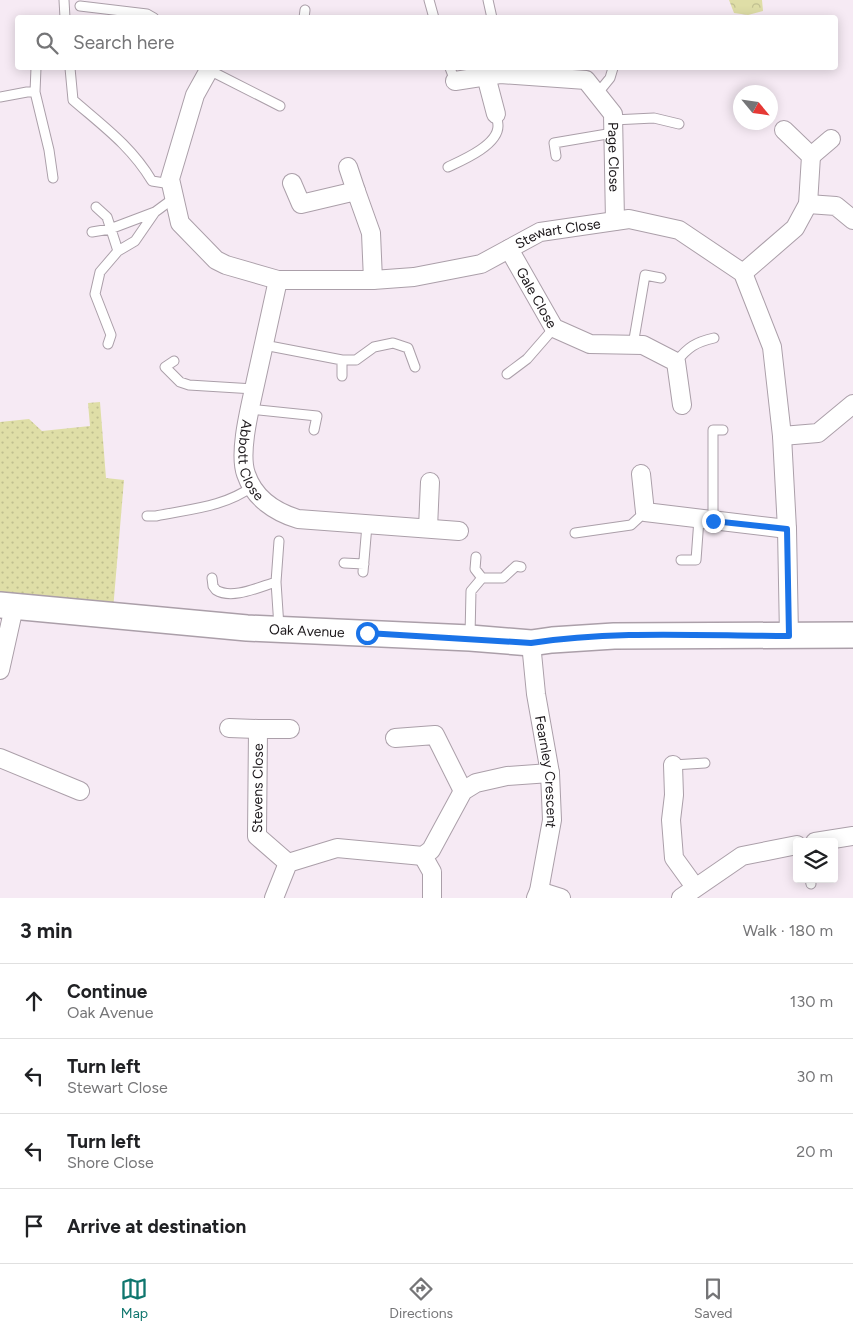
<!DOCTYPE html>
<html lang="en">
<head>
<meta charset="utf-8">
<style>
	:root { --surface:#fff; --page:#f2f2f2; --text:#202124; --muted:#757577; --line:#e0e0e0; --accent:#0f766e }
	body { margin:0; font-family:Figtree,sans-serif; background:var(--page); color:var(--text) }
	.controls { position:absolute; right:15px; bottom:15px; display:grid; overflow:hidden; border-radius:5px; box-shadow:0 2px 12px #0003 }
	.controls button { width:45px; height:45px; display:grid; place-items:center; padding:0; border:0; border-bottom:1px solid var(--line); background:var(--surface); color:var(--text); font:25px sans-serif }
	.compass { position:absolute; left:733px; top:85px; width:45px; height:45px; border-radius:50%; background:var(--surface); box-shadow:0 2px 12px #0003; rotate:119deg }
	.stop { position:absolute; width:15px; height:15px; margin:-11px; border:4px solid #1a73e8; border-radius:50%; background:#fff }
	.stop.end { background:#1a73e8; border-color:#fff; box-shadow:0 1px 5px #0008 }
	.list { margin:0; padding:0; list-style:none }
	h2 { display:flex; justify-content:space-between; align-items:center; height:65px; margin:0; padding:0 20px; font-size:21px }
	h2 small { font-size:16px; font-weight:400; color:var(--muted) }
	.list li { display:grid; grid-template-columns:32px 1fr auto; gap:15px; align-items:center; box-sizing:border-box; height:75px; padding:0 20px; border-top:1px solid var(--line) }
	.list b { display:block; font-size:19px; white-space:nowrap }
	.list p { margin:0; font-size:16px; white-space:nowrap; color:var(--muted) }
	.list em { font-size:16px; font-style:normal; color:var(--muted) }
	.icon { flex:none; width:28px; height:28px; fill:none; stroke:currentColor; stroke-width:2; stroke-linecap:round; stroke-linejoin:round }
	.map { position:relative; flex:none; width:853px; height:898px; overflow:hidden }
	.search { position:absolute; background:var(--surface); box-shadow:0 2px 12px #0003; left:15px; right:15px; top:15px; height:55px; display:flex; align-items:center; gap:12px; box-sizing:border-box; padding:0 18px; border-radius:5px; color:var(--muted); font-size:19px }
	.sheet { height:365px; background:var(--surface) }
	nav { display:flex; justify-content:space-around; align-items:center; box-sizing:border-box; height:70px; border-top:1px solid var(--line); background:var(--surface); font-size:14px; color:var(--muted) }
	nav a { display:grid; justify-items:center; gap:2px }
	nav .on { color:var(--accent) }
	.map>svg:first-child { display:block }
	.grass { fill:url(#grass-dots) }
	.forest { fill:url(#forest-crowns) }
	.lines { fill:none; stroke-linecap:round; stroke-linejoin:round }
	.lane-casing { stroke:#ab9fa9; stroke-width:11 }
	.street-casing { stroke:#ab9fa9; stroke-width:20 }
	.secondary-casing { stroke:#ab9fa9; stroke-width:28 }
	.lane { stroke:#fff; stroke-width:9 }
	.street { stroke:#fff; stroke-width:18 }
	.secondary { stroke:#fff; stroke-width:25 }
	.route { stroke:#1a73e8; stroke-width:6 }
	.labels { text-anchor:middle; stroke-width:4; stroke-linejoin:round; paint-order:stroke }
	.street-label { font-size:14px; fill:#1a1619; stroke:#f6eaf4 }
</style>
</head>
<body>
<div class="map">
<svg width="853" height="898" viewBox="0 0 853 898">
	<defs>
		<pattern id="grass-dots" width="8" height="8" patternUnits="userSpaceOnUse" patternTransform="scale(1.25)"><rect width="8" height="8" fill="#dfdea7"/><path d="M2 2h.1M6 6h.1" fill="none" stroke="#bfbe8f" stroke-width="1.8" stroke-linecap="round"/></pattern>
		<pattern id="forest-crowns" width="20" height="18" patternUnits="userSpaceOnUse" patternTransform="scale(1.25)"><rect width="20" height="18" fill="#dfdea7"/><path d="M2 6a3 3 0 1 1 6 0M12 15a3 3 0 1 1 6 0" fill="none" stroke="#bfbe8f"/></pattern>
	</defs>
	<rect width="100%" height="100%" fill="#f6eaf4"/>
	<path class="grass" d="M100,402L106,478L124,480L113,610L0,594V422L29,419L42,431L90,426L88,403Z"/>
	<path class="forest" d="M729,0H762L763,11L748,15L734,13Z"/>
	<g class="lines">
		<defs>
			<path id="lane" d="M64,0L65,18
				M429,0L434,18
				M488,0L492,18
				M80,6L147,14L154,18
				M304,18L305,10
				M70,68L73,100C103,126 131,146 152,181L171,184
				M450,68L455,81
				M209,70L280,106
				M35,92L36,68
				M597,94L610,78L613,68
				M0,97L27,92H35L49,150L53,178
				M613,120L654,118L679,124
				M556,156L554,143L613,133
				M448,167C463,160 498,145 498,126C498,122 497,118 496,114
				M96,207L107,217L118,251
				M92,232L110,229L155,212
				M108,344L111,335L95,294L100,272L118,251L135,241L155,212L174,198
				M264,345L342,360H356L374,347L393,343L408,348L415,367
				M633,345L645,275L661,278
				M174,361L165,367L180,382L189,385L254,389
				M676,362C688,347 696,342 714,338
				M507,374L527,359L554,328
				M342,376V360
				M250,409L317,416L314,430
				M147,516H156C190,509 225,507 253,486
				M713,521V430H723
				M575,533L631,525L645,512
				M476,557L475,569L482,578
				M681,560H696L699,519
				M344,563L364,564
				M363,572L367,525
				M212,578L213,586L216,590C232,600 259,587 276,582L279,541
				M276,582L279,627
				M470,635L471,591L482,578H503L516,566L521,567
				M673,765L705,763
				M810,879L811,884"/>
			<g id="street">
				<path id="s1" d="M210,68L195,95L170,179L180,223L216,260L226,265L278,280H373L414,277L481,264L540,232L629,219L679,230L743,273L772,347L782,436L787,529L789,636"/>
				<path d="M486,76L496,114"/>
				<path id="s2" d="M455,81L500,74L586,80L613,114L615,221"/>
				<path d="M811,156L831,139"/>
				<path d="M348,167L356,191"/>
				<path d="M292,183L301,204L356,191L371,233L373,280"/>
				<path d="M808,204L836,206L853,220"/>
				<path id="s3" d="M509,249L554,328L590,344L643,345L676,362L682,405"/>
				<path d="M743,273L795,228L808,204L811,156L784,130"/>
				<path id="s4" d="M278,280C271,313 263,347 256,380C251,404 238,452 246,474C254,498 275,512 298,519L459,531"/>
				<path d="M782,436L818,433L853,404"/>
				<path d="M641,474L645,512L787,529"/>
				<path d="M428,528L430,482"/>
				<path id="s5" d="M531,643L536,694L550,773L552,820L539,891L536,898"/>
				<path d="M0,670L14,607"/>
				<path d="M229,728L258,729"/>
				<path d="M395,738L435,735L463,791"/>
				<path d="M0,758L80,791"/>
				<path d="M673,765L674,795L671,820L674,858L695,887"/>
				<path d="M815,842L853,836"/>
				<path d="M423,856L432,872V898"/>
				<path id="s6" d="M288,863L257,836L258,729H290"/>
				<path d="M539,891L561,898"/>
				<path d="M274,898L288,863L337,848L423,856L431,850L463,791L476,783L507,776L550,773"/>
				<path d="M681,898L742,856L797,845"/>
			</g>
			<g id="secondary">
				<path id="s7" d="M0,605L247,628L470,638L531,643L552,640L614,636L853,635"/>
			</g>
		</defs>
		<use href="#lane" class="lane-casing"/>
		<use href="#street" class="street-casing"/>
		<use href="#secondary" class="secondary-casing"/>
		<use href="#lane" class="lane"/>
		<use href="#street" class="street"/>
		<use href="#secondary" class="secondary"/>
	</g>
	<g class="lines">
		<path class="route" d="M367,633L531,643C616,630 704,636 789,636L787,529L713,521"/>
	</g>
	<g class="labels">
		<g class="street-label">
			<text dy="5" stroke="none"><textPath href="#s2" startOffset="218">Page Close</textPath></text>
			<text dy="5" stroke="none"><textPath href="#s1" startOffset="569">Stewart Close</textPath></text>
			<text dy="5" stroke="none"><textPath href="#s3" startOffset="56">Gale Close</textPath></text>
			<text dy="5" stroke="none"><textPath href="#s4" startOffset="185">Abbott Close</textPath></text>
			<text dy="5" stroke="none"><textPath href="#s7" startOffset="308">Oak Avenue</textPath></text>
			<text dy="5" stroke="none"><textPath href="#s5" startOffset="130">Fearnley Crescent</textPath></text>
			<text dy="5" stroke="none"><textPath href="#s6" startOffset="89">Stevens Close</textPath></text>
		</g>
	</g>
</svg>
<div class="controls">
<button><svg class="icon" aria-label="layers" viewBox="0 0 24 24"><path d="M12 4l9 5-9 5-9-5zM3 14l9 5 9-5"/></svg></button>
</div>
<svg class="compass" viewBox="-18 -18 36 36"><path d="M0-13l5 13h-10z" fill="#e53935"/><path d="M0 13l5-13h-10z" fill="#757577"/></svg>
<div class="stop" style="left:367px;top:633px"></div>
<div class="stop end" style="left:713px;top:521px"></div>
<div class="search"><svg class="icon" aria-label="search" viewBox="0 0 24 24"><circle cx="10" cy="10" r="6"/><path d="M15 15l6 6"/></svg>Search here</div>
</div>
<section class="sheet">
<h2>3 min<small>Walk · 180 m</small></h2>
<ul class="list">
<li><svg class="icon" aria-label="ahead" viewBox="0 0 24 24"><path d="M12 20V5M6 11l6-6 6 6"/></svg><div><b>Continue</b><p>Oak Avenue</p></div><em>130 m</em></li>
<li><svg class="icon" aria-label="left" viewBox="0 0 24 24"><path d="M17 20v-9H6M10 6l-5 5 5 5"/></svg><div><b>Turn left</b><p>Stewart Close</p></div><em>30 m</em></li>
<li><svg class="icon" aria-label="left" viewBox="0 0 24 24"><path d="M17 20v-9H6M10 6l-5 5 5 5"/></svg><div><b>Turn left</b><p>Shore Close</p></div><em>20 m</em></li>
<li><svg class="icon" aria-label="arrive" viewBox="0 0 24 24"><path d="M6 21V4h12l-3 4 3 4H6"/></svg><div><b>Arrive at destination</b></div></li>
</ul>
</section>
<nav>
<a class="on"><svg class="icon" aria-label="map" viewBox="0 0 24 24"><path d="M3 6l6-2 6 2 6-2v14l-6 2-6-2-6 2zM9 4v14M15 6v14"/></svg>Map</a>
<a><svg class="icon" aria-label="directions" viewBox="0 0 24 24"><path d="M12 3l9 9-9 9-9-9zM9 14v-3h6M13 9l2 2-2 2"/></svg>Directions</a>
<a><svg class="icon" aria-label="saved" viewBox="0 0 24 24"><path d="M7 4h10v16l-5-4-5 4z"/></svg>Saved</a>
</nav>
</body>
</html>
